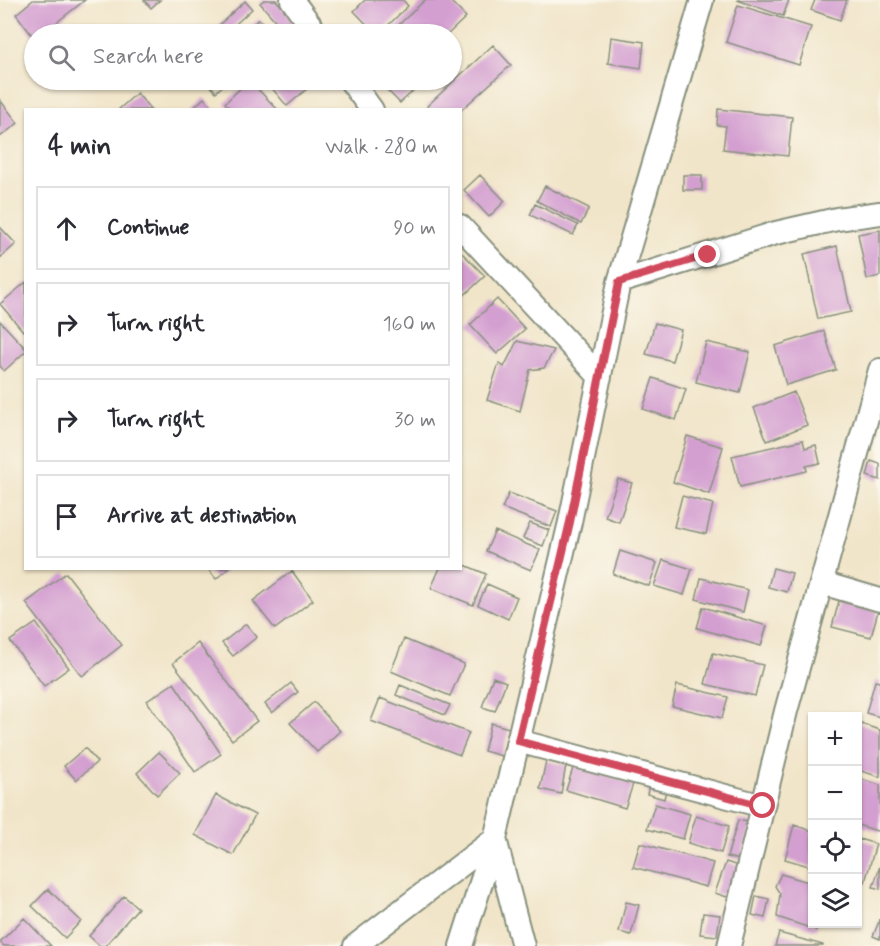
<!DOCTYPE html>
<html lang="en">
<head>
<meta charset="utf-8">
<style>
	:root { --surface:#fff; --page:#f2f2f3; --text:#2b2b33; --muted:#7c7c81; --line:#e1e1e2 }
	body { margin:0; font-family:Mynerve,sans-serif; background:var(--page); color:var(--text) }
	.controls { position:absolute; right:18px; bottom:18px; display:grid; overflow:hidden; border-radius:0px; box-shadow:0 2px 4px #0004 }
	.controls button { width:54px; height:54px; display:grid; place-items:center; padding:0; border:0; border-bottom:2px solid var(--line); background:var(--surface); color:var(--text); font:30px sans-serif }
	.stop { position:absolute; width:18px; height:18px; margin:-14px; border:4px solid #d1495b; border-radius:50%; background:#fff }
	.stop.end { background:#d1495b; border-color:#fff; box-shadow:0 2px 6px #0008 }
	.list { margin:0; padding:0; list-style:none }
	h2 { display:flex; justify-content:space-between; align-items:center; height:78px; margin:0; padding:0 24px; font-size:26px }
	h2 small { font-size:20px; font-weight:400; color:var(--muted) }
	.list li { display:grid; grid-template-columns:39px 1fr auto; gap:18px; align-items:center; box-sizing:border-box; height:84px; margin:0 12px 12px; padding:0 12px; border:2px solid var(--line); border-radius:0px }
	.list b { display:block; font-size:22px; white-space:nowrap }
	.list em { font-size:20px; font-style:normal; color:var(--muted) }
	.icon { flex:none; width:33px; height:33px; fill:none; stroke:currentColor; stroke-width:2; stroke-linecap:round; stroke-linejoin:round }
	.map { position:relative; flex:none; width:880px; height:946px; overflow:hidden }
	.search { position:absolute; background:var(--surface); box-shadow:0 2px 4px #0004; left:24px; top:24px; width:438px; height:66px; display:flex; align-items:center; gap:15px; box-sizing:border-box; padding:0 21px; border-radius:33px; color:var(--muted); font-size:22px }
	.panel { position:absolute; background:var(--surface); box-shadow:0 2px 4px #0004; left:24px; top:108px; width:438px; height:462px; border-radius:0px }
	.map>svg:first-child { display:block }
	.building { fill:#d39ed0 }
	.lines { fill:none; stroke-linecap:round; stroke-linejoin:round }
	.minor-casing { stroke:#88917e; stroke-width:26 }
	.minor { stroke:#fff; stroke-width:22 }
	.route { stroke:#d1495b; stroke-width:8 }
</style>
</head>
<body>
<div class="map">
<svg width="880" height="946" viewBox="0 0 880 946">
	<rect width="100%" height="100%" fill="#fbf7ec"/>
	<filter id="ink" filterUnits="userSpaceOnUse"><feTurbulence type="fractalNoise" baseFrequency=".0167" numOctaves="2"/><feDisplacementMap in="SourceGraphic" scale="12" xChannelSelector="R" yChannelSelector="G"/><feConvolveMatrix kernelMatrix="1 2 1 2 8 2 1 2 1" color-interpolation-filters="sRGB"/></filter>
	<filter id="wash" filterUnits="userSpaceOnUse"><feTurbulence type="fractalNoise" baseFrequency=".008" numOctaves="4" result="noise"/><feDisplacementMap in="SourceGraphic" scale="24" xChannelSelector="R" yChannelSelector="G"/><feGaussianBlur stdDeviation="1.35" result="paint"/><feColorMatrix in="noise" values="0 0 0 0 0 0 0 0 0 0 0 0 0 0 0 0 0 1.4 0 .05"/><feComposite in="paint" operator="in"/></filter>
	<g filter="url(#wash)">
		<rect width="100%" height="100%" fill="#f1e5c9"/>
		<g id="blocks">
			<path class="building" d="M33,0H85L42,34H34V38L16,14Z
				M144,0H160L151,8Z
				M264,0H276L296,23L285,32L260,3Z
				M365,0H403L408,6L379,34H376L354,11Z
				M425,0H449L466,17L448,34H389Z
				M737,0H789L783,16Z
				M815,0H847L840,20L811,10Z
				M245,1L252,9L226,33L219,25Z
				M738,5L811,27L799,65L726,42Z
				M259,19L273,34H241Z
				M611,37L644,42L641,68L608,63Z
				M493,45L511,65L460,111V110H430L427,106Z
				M205,80H229L216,92Z
				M249,80L278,110H231L225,103Z
				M265,80H315L316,81L287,106Z
				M377,80H403L413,91L400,103Z
				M137,93L151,110H118Z
				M204,98L215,110H191Z
				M0,100L18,123L0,137Z
				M718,109L792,117L788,156L723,149L726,126L717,125Z
				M480,175L505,201L489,217L464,190Z
				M683,175H702V190H683Z
				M545,186L589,208L581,224L537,201Z
				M535,204L578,225L573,235L530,215Z
				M0,227L16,244L0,258Z
				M880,230V276L867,279L858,234Z
				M837,246L851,312L818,319L804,254Z
				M460,251L485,276L460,299Z
				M26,282V329L23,331L0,304Z
				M497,299L525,329L497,354L470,325Z
				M0,321L26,349V351L4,371L0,366Z
				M655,323L681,330L672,361L646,354Z
				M824,331L836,370L786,385L775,346Z
				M517,341L554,350L544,368L530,370L520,411L487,400L499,363L504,367Z
				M706,342L750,352L740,393L696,382Z
				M653,378L686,389L676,420L643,409Z
				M794,392L807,425L767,441L754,408Z
				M687,436L723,447L709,494L673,482Z
				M803,440L805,448L816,445L820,463L806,466L807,471L740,487L732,456Z
				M871,461L880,464V480L867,476Z
				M618,479L632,483L619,522L605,517Z
				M509,493L557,511L551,527L502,508Z
				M682,496L713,504L706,534L674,527Z
				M530,523L549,530L543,546L523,538Z
				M495,531L540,550L531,570L486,551Z
				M620,551L657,563L649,586L613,574Z
				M663,560L692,569L684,595L654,586Z
				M460,563L486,574L473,605L431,588L440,568H460Z
				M207,568H229L216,579Z
				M773,568L792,573L787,592L768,587Z
				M292,571L313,600L275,629L253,601Z
				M66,573L122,645L82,676L26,603Z
				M701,578L748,590L743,612L696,599Z
				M487,584L517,597L508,619L478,605Z
				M839,601L878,611L871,637L832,627Z
				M703,607L767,626L761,646L697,628Z
				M36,623L69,668L44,686L10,641Z
				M246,624L257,637L233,656L222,643Z
				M404,639L464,664L450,696L391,671Z
				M198,643L257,721L232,740L173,663Z
				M713,653L763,665L755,696L705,684Z
				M493,677L506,682L495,711L482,707Z
				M875,681L880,682V717L866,713Z
				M174,683L221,754L195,772L147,701Z
				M291,683L298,692L272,713L265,704Z
				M400,685L450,705L445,715L396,695Z
				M677,685L728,697L722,718L672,706Z
				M380,698L469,733L460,755L371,721Z
				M314,702L340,731L317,752L290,723Z
				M491,723L509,728L502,756L484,751Z
				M858,723L880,730V777L858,770Z
				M85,748L97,762L76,780L64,766Z
				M159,752L180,773L157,795L137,773Z
				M546,761L566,765L561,794L540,789Z
				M574,765L633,784L625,808L566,790Z
				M858,778L880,785V832L858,825Z
				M650,781L667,786L664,799L647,794Z
				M216,795L255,815L233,855L195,835Z
				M655,804L690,814L683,839L647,829Z
				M696,816L729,826L721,853L688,843Z
				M738,820L752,823L741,860L727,857Z
				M794,825L812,831V867L785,859Z
				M859,839L876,844L865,882L858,880Z
				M640,843L713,863L706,887L633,867Z
				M726,862L741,867L730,898L715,893Z
				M880,866V889L873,887Z
				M781,874L812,883V924H818L816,930L777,917L780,894L775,886Z
				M48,889L81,921L65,938L32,906Z
				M124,896L138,908L105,946H100L89,936Z
				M756,896L769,899L765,918L752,915Z
				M626,902L639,905L631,935L619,932Z
				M703,913L720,915L717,936L700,934Z
				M24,918L51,946H4L0,942Z
				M880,919V939L873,936Z
				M779,933L823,945V946H775Z"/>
		</g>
	</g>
	<g filter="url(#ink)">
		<use href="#blocks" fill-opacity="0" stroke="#88917e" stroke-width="1.5"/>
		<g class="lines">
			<defs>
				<path id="minor" d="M292,0L317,34
					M350,80L372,110
					M460,226L600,377
					M619,282L776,233L837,219L880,213
					M822,583L880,600
					M518,741L763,806
					M355,946L495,839L523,946
					M461,946L495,839L570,522L619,282L702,0
					M729,946L786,711L880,370"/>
			</defs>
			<use href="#minor" class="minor-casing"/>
			<use href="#minor" class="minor"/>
		</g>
	</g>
	<g class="lines" filter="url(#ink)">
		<path class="route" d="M708,255L619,282L570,522L518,741L763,806"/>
	</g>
</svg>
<div class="controls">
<button>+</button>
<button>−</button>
<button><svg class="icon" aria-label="locate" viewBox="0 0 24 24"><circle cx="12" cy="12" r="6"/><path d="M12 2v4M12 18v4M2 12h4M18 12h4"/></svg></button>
<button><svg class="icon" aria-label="layers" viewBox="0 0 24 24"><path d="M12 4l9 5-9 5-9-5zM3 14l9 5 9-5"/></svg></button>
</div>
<div class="stop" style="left:763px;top:806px"></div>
<div class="stop end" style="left:708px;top:255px"></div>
<div class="search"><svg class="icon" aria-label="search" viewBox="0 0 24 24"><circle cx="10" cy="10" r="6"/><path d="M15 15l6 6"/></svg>Search here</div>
<section class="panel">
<h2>4 min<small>Walk · 280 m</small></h2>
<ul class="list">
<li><svg class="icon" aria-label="ahead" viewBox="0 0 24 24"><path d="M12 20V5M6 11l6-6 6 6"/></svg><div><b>Continue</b></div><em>90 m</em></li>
<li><svg class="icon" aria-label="right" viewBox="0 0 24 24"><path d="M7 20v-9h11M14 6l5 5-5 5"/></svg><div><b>Turn right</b></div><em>160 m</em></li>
<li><svg class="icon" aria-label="right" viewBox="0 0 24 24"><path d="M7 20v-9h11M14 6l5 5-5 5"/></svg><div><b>Turn right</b></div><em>30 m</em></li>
<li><svg class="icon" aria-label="arrive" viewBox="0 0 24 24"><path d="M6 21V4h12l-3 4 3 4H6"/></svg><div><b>Arrive at destination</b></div></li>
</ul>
</section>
</div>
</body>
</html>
